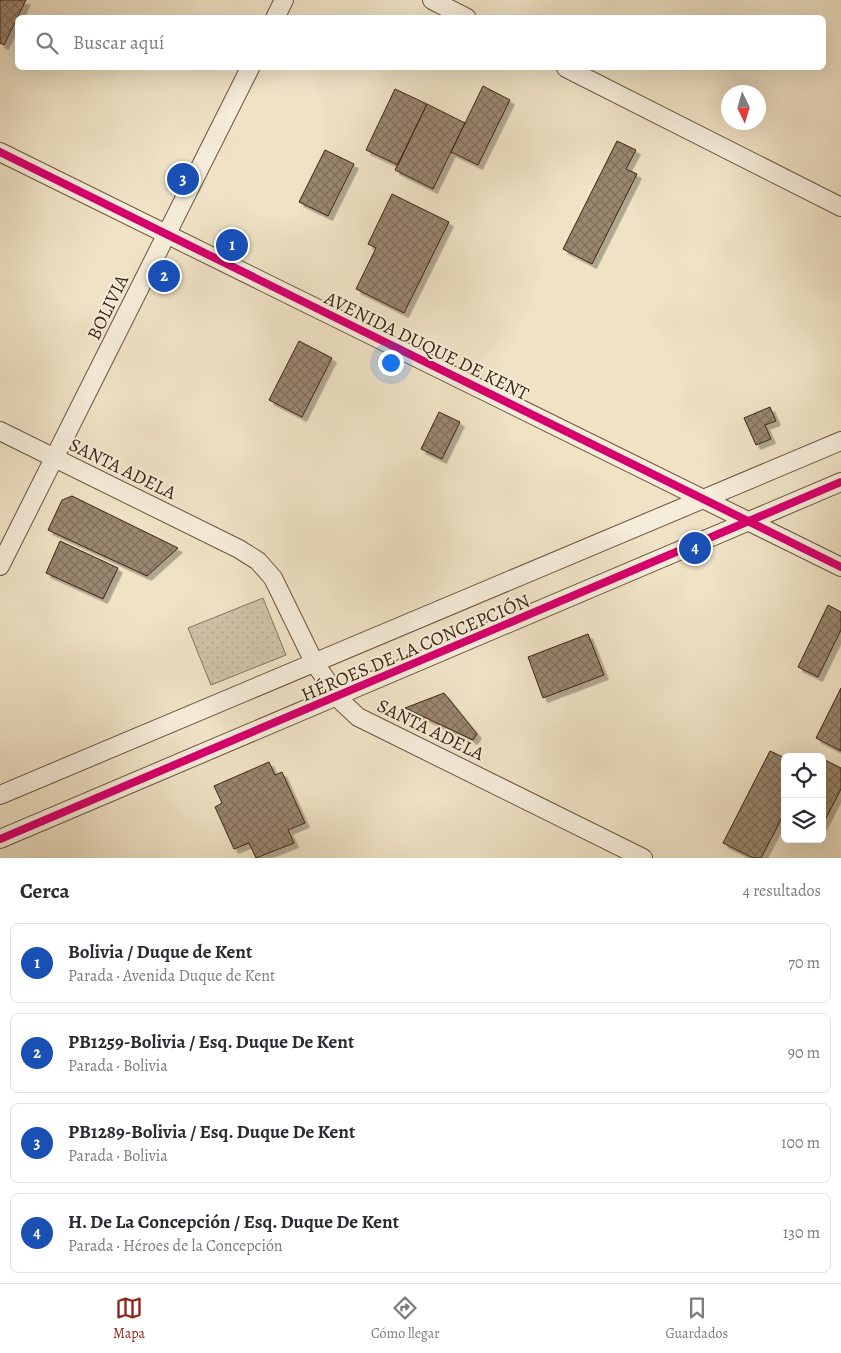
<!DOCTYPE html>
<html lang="es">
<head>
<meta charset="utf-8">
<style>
	:root { --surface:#fff; --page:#f2f2f3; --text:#2b2b33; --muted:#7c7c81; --line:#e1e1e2; --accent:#8f2418 }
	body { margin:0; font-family:Alegreya,serif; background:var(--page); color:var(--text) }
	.controls { position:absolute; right:15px; bottom:15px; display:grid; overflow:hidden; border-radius:8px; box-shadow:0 5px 20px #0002 }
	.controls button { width:45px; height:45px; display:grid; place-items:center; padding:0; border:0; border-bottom:1px solid var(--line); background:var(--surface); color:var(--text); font:25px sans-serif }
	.compass { position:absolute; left:721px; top:85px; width:45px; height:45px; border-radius:50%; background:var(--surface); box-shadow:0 5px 20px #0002; rotate:175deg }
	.you { position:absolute; left:390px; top:362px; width:18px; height:18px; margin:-12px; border:4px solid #fff; border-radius:50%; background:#1a73e8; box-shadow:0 0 0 8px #1a73e833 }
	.badge { display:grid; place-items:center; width:32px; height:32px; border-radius:50%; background:var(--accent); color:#fff; font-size:16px; font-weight:700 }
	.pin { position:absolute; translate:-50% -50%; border:2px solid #fff; box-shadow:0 1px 5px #0006 }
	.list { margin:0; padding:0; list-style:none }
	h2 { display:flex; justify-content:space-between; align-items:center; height:65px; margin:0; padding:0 20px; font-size:21px }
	h2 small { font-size:16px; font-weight:400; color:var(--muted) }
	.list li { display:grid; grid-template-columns:32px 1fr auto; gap:15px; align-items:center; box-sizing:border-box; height:80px; margin:0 10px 10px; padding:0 10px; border:1px solid var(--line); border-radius:8px }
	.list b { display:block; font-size:19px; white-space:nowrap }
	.list p { margin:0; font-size:16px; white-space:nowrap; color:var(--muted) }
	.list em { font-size:16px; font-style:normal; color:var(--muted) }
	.icon { flex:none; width:28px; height:28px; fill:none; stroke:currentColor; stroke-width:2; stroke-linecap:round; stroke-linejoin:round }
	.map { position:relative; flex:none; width:841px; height:858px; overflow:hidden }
	.search { position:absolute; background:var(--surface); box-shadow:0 5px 20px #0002; left:15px; right:15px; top:15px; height:55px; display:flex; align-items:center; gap:12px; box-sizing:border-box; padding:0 18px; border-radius:8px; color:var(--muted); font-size:19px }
	.sheet { height:425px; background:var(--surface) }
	nav { display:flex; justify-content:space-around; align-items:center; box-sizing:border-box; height:70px; border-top:1px solid var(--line); background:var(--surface); font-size:14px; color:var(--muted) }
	nav a { display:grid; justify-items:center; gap:2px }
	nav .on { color:var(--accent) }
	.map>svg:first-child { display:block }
	.grass { fill:url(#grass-dots); stroke:#88735e }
	.building { fill:url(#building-cross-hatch); stroke:#3e2414; filter:url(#shadow) }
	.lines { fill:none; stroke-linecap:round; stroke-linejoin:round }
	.street-casing { stroke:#6a5440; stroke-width:20 }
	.street { stroke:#f5ecd9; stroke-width:18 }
	.cycleway-casing { stroke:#f5ecd9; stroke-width:11 }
	.cycleway { stroke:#d6006c; stroke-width:8 }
	.labels { text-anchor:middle; stroke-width:4; stroke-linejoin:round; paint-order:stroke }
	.street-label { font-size:19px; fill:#3e2414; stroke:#f5ecd9 }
</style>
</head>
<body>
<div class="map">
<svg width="841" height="858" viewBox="0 0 841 858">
	<defs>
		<pattern id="grass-dots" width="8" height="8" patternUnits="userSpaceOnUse" patternTransform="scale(1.25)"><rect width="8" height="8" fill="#d1c2a7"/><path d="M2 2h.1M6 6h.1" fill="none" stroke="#b4a78f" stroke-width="1.8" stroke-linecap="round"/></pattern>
		<pattern id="building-cross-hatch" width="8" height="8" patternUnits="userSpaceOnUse" patternTransform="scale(1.25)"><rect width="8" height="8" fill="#9a8770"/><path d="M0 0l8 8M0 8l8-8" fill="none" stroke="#7f6e5b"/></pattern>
		<filter id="shadow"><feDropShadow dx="4.5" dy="4.5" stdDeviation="0" flood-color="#0004"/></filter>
	</defs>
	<rect width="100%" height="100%" fill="#efe2c5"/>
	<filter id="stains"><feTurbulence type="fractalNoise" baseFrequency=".004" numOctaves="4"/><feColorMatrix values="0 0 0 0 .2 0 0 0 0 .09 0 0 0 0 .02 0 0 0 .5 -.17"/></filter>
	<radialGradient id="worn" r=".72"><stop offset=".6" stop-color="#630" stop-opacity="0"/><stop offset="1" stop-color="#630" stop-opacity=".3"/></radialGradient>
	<path class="grass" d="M263,598L286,655L211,685L188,628Z"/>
	<path class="building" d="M0,0H26L4,45L0,43Z
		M483,86L510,100L478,165L451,152Z
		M395,89L427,104L398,165L366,150Z
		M427,104L465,123L433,189L395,170Z
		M617,141L636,150L626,169L637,174L592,264L563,249Z
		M325,150L354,164L328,216L299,202Z
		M392,194L449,222L404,313L356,289L376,248L368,244Z
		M299,341L332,358L302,417L269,400Z
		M770,407L776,421L765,425L771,439L756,445L744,418Z
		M439,412L460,422L442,459L421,449Z
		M72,496L178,548L147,576L48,530L62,500Z
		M60,541L118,568L103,599L46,573Z
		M828,605L841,612V630L818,677L798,667Z
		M588,634L604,675L543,698L528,657Z
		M841,688V751L816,738Z
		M444,693L477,734L473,740L405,708Z
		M770,751L785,758V812L761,858H753L723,843Z
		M825,760L841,768V789L822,826V765Z
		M269,762L275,775L282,772L305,823L288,830L294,843L256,858L249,843L234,849L215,807L222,803L214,786Z"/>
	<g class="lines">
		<defs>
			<path id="street" d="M432,0L467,18
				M275,18L284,0
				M566,68L841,207
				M0,152L841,567
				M0,431L239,549L258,561L273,578L315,664L343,703L358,717L643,858
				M0,566L250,68
				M0,795L841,441
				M0,839L841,482"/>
		</defs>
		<use href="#street" class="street-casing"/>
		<use href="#street" class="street"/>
		<defs>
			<path id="cycleway" d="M0,152L841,567
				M0,839L841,482"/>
		</defs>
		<use href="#cycleway" class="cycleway-casing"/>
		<use href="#cycleway" class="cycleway"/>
	</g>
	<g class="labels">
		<g class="street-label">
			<text transform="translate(107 307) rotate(-64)" y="7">BOLIVIA</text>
			<text transform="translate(427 345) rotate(26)" y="7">AVENIDA DUQUE DE KENT</text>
			<text transform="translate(123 468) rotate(26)" y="7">SANTA ADELA</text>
			<text transform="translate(415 647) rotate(-23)" y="7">HÉROES DE LA CONCEPCIÓN</text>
			<text transform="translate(431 729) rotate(26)" y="7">SANTA ADELA</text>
		</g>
	</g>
	<rect width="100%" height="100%" filter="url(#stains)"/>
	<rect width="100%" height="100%" fill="url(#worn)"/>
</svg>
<div class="controls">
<button><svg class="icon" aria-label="locate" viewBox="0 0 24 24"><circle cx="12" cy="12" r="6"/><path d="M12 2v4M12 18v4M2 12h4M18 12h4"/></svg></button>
<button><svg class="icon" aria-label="layers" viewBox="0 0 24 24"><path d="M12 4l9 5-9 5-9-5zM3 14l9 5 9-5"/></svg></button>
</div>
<svg class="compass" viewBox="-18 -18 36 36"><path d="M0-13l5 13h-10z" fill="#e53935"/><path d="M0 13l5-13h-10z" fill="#7c7c81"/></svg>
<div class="you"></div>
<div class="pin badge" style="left:232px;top:245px;background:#1a4fb4">1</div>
<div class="pin badge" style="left:164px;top:276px;background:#1a4fb4">2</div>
<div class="pin badge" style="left:183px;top:179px;background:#1a4fb4">3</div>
<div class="pin badge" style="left:695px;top:548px;background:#1a4fb4">4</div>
<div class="search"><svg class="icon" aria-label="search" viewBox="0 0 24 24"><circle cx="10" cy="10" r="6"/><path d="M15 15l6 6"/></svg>Buscar aquí</div>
</div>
<section class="sheet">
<h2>Cerca<small>4 resultados</small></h2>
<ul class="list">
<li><span class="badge" style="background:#1a4fb4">1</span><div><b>Bolivia / Duque de Kent</b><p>Parada · Avenida Duque de Kent</p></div><em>70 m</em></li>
<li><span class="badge" style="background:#1a4fb4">2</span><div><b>PB1259-Bolivia / Esq. Duque De Kent</b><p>Parada · Bolivia</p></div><em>90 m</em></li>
<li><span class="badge" style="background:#1a4fb4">3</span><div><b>PB1289-Bolivia / Esq. Duque De Kent</b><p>Parada · Bolivia</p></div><em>100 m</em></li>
<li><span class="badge" style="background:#1a4fb4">4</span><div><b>H. De La Concepción / Esq. Duque De Kent</b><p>Parada · Héroes de la Concepción</p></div><em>130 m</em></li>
</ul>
</section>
<nav>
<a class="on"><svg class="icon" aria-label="map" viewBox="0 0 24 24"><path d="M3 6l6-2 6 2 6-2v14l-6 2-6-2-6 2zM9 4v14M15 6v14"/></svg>Mapa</a>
<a><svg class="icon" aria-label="directions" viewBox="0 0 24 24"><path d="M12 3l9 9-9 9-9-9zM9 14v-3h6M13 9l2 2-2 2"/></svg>Cómo llegar</a>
<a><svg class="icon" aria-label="saved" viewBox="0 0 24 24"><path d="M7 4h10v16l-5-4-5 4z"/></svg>Guardados</a>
</nav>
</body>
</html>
